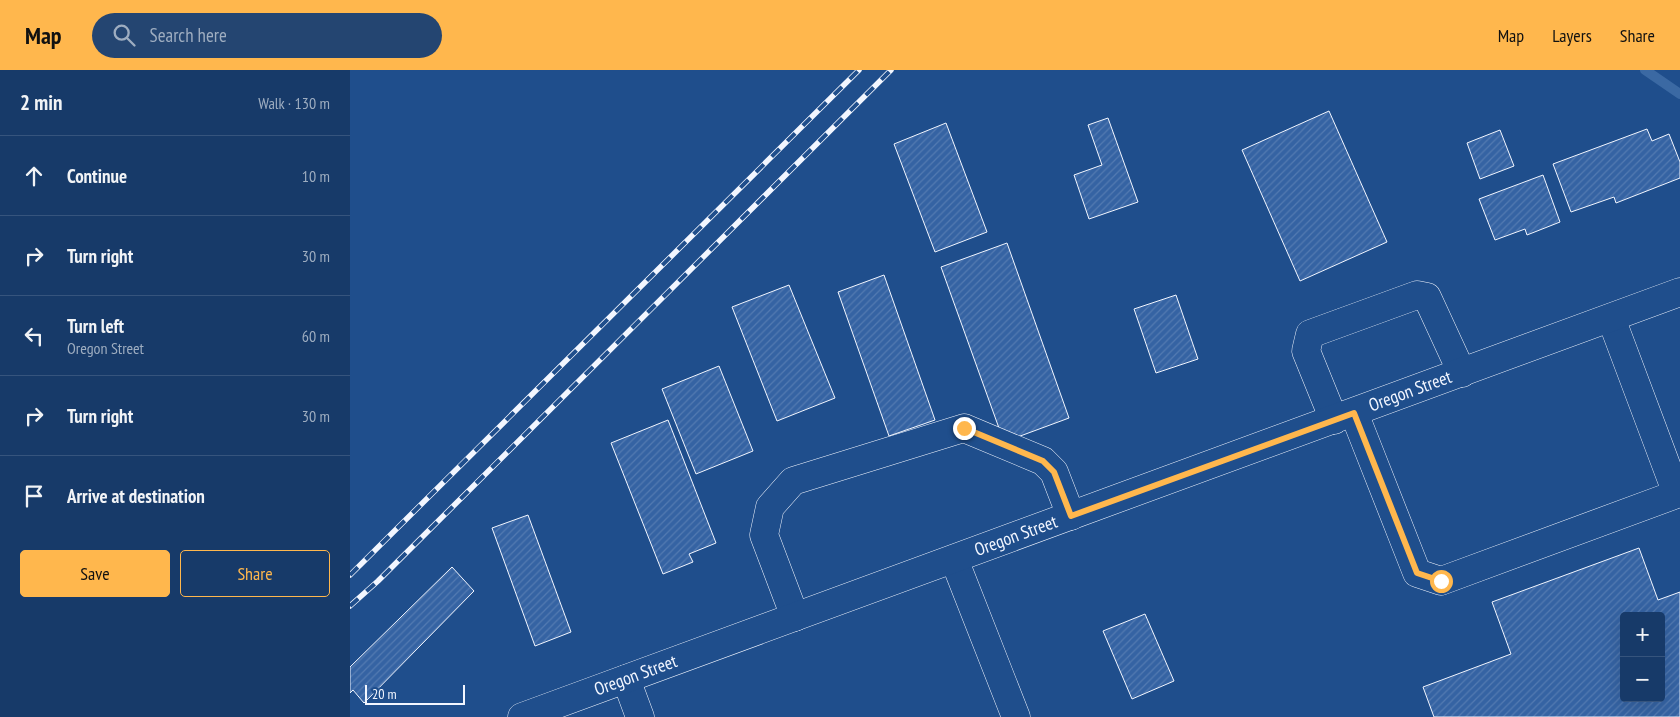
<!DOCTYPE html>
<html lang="en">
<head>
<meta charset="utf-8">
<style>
	:root { --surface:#173a69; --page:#244571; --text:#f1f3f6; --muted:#9eadc0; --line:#36547d; --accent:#ffb74d }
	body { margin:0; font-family:"PT Sans Narrow",sans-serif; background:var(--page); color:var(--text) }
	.controls { position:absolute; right:15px; bottom:15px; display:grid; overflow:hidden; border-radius:5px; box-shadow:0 5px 20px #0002 }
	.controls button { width:45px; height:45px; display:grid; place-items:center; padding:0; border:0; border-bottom:1px solid var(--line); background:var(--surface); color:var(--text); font:25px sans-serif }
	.scale { position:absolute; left:15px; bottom:12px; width:100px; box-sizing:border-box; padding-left:5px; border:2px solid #f2f6ff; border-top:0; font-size:14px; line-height:18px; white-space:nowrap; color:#f2f6ff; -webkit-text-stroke:4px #1f4e8c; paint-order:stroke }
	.stop { position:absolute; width:15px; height:15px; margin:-11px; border:4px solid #ffb74d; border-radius:50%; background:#fff }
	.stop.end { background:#ffb74d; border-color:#fff; box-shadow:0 1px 5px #0008 }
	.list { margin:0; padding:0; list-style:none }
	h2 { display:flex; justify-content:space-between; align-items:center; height:65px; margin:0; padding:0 20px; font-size:21px }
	h2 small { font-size:16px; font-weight:400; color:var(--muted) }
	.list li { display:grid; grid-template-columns:32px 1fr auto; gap:15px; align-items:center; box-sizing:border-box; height:80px; padding:0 20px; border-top:1px solid var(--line) }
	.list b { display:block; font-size:19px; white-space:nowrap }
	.list p { margin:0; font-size:16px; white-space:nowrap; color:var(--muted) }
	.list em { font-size:16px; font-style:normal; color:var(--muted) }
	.actions { display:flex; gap:10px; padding:15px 20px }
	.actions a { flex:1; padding:11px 0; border:1px solid var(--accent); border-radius:5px; text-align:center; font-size:18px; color:var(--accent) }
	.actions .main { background:var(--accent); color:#111 }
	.icon { flex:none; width:28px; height:28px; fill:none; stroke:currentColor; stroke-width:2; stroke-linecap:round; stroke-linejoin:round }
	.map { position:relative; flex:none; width:1330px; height:647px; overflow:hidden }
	header { display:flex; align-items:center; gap:30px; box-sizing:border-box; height:70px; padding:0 25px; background:var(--accent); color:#111 }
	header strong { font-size:24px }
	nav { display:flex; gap:28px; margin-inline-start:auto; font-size:18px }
	.search { width:350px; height:45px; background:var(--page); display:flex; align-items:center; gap:12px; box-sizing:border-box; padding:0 18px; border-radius:28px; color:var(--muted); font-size:19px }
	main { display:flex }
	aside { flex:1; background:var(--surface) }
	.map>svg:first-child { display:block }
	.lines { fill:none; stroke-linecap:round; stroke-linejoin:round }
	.stream { stroke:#3b69a3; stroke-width:10 }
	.building { fill:url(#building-hatch); stroke:#f2f6ff; fill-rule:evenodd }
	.minor-casing { stroke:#f2f6ff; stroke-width:29 }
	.minor { stroke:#1f4e8c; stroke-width:28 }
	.rail-casing { stroke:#f2f6ff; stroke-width:5.5 }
	.rail { stroke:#1f4e8c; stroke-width:4; stroke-dasharray:11; stroke-linecap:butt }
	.route { stroke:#ffb74d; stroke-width:6 }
	.labels { text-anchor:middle; stroke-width:4; stroke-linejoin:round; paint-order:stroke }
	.street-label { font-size:18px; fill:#f2f6ff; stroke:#1f4e8c }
</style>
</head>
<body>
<header>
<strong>Map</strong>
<div class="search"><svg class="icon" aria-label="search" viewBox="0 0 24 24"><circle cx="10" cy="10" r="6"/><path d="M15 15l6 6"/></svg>Search here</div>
<nav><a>Map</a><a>Layers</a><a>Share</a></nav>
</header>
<main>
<aside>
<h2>2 min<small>Walk · 130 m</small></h2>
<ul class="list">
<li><svg class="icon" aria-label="ahead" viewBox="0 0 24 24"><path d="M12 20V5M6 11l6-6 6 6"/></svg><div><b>Continue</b></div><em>10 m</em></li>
<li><svg class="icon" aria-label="right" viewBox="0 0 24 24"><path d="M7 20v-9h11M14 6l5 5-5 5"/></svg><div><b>Turn right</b></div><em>30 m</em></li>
<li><svg class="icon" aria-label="left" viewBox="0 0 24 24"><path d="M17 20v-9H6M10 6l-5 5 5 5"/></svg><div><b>Turn left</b><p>Oregon Street</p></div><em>60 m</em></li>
<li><svg class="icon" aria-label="right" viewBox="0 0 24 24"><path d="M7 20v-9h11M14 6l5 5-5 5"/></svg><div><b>Turn right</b></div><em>30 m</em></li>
<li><svg class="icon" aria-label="arrive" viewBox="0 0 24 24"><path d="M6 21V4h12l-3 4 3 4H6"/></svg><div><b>Arrive at destination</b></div></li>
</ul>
<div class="actions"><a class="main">Save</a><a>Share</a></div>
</aside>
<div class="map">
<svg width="1330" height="647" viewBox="0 0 1330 647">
	<defs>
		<pattern id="building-hatch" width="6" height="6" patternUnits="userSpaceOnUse" patternTransform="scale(1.25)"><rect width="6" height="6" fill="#3563a3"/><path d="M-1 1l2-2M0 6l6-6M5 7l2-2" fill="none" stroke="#537ab1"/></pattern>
	</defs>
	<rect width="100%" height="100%" fill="#1f4e8c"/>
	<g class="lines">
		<path class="stream" d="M1295,0L1330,24"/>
	</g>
	<path class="building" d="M979,41L1037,172L950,211L892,80Z
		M758,48L788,132L739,149L724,105L752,95L738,55Z
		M596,53L637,162L585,182L544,74Z
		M1297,59L1302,71L1319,64L1330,92V108L1266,133L1264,127L1221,142L1203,94Z
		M1150,60L1164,96L1130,109L1117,73Z
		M1193,105L1210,152L1177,165L1175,159L1145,170L1129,129Z
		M657,173L719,348L654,372L591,197Z
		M534,205L585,350L539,366L488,222Z
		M439,215L485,328L427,351L382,237Z
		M826,225L848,289L806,303L784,239Z
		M369,296L403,381L346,404L312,319Z
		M318,350L366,473L339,484L343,492L313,504L261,373Z
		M178,445L221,562L185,576L142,458Z
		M1289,478L1308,530L1330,522V647H1084L1073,617L1161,584L1142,532ZM1274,546H1311V628H1274Z
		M102,497L124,521L14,633L3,620L0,623V597Z
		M795,544L824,611L782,629L753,561Z"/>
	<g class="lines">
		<defs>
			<g id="minor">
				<path d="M1004,343L1067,503L1091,511L1327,424L1261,248"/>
				<path d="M984,350L956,281L960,264L1067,225L1077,227L1112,303"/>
				<path d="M604,489L666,647"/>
				<path d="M445,547L414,465L420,437L443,411L614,358L693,391L704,402L721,446"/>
				<path d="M276,609L290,647"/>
				<path id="s1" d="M172,647L1330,222"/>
			</g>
		</defs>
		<use href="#minor" class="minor-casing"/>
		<use href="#minor" class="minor"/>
		<defs>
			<path id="rail" d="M0,505L509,0
				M0,536L28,511L541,0"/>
		</defs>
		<use href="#rail" class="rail-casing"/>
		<use href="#rail" class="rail"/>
	</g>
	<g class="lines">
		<path class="route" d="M614,358L693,391L704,402L721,446L1004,343L1067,503L1091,511"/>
	</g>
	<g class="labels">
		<g class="street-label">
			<text dy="6" stroke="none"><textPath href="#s1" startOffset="946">Oregon Street</textPath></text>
			<text dy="6" stroke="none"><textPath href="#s1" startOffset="526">Oregon Street</textPath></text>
			<text dy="6" stroke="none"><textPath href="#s1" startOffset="121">Oregon Street</textPath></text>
		</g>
	</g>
</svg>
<div class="controls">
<button>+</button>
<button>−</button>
</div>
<div class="scale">20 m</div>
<div class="stop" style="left:1091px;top:511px"></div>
<div class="stop end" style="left:614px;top:358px"></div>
</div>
</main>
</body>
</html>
